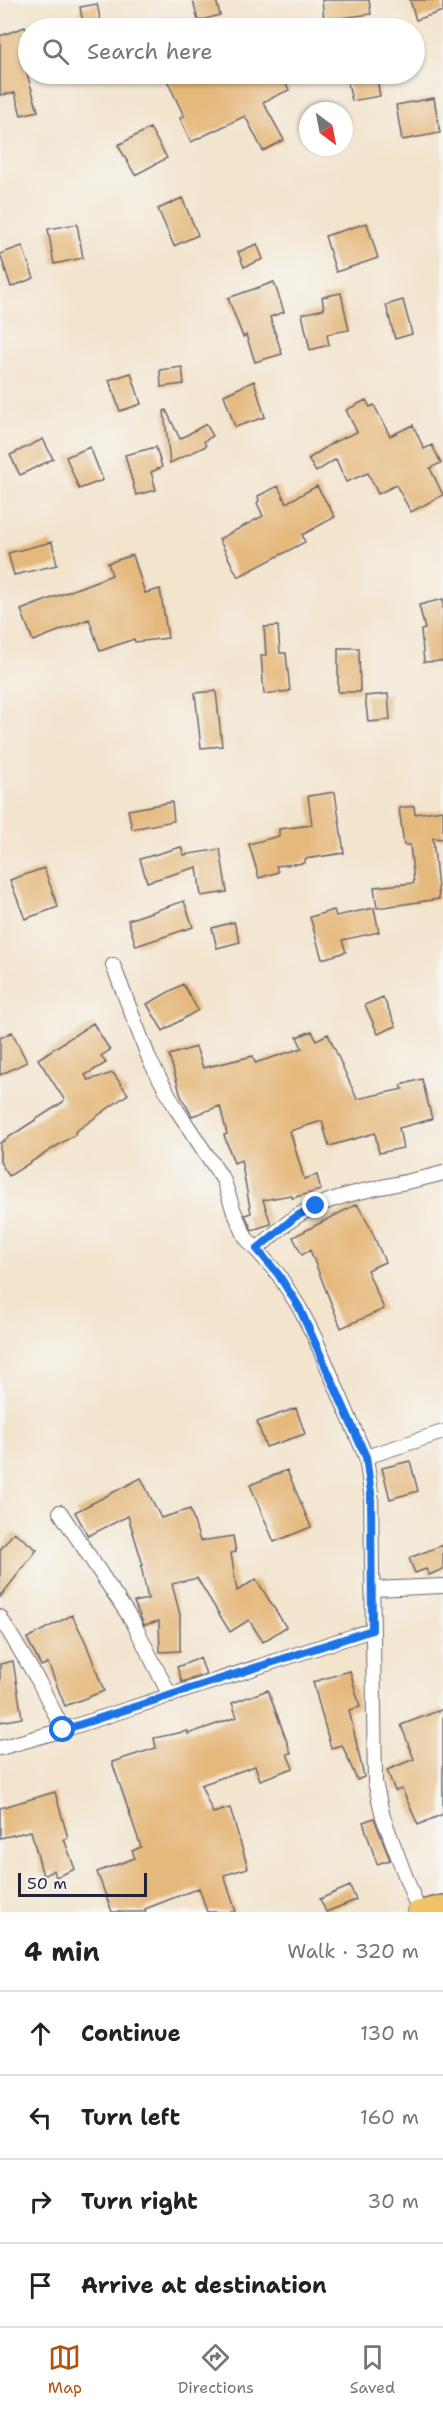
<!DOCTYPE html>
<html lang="en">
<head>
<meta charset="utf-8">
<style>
	:root { --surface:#fff; --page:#f2f2f2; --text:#222; --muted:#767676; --line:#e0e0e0; --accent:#b45309 }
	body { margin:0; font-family:"Shantell Sans",sans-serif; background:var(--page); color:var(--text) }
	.compass { position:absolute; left:299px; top:102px; width:54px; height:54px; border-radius:50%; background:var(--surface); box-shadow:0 2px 4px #0004; rotate:148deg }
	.scale { position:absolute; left:18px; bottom:15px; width:129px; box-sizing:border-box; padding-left:6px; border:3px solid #22223b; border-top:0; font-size:16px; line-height:21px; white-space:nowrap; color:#22223b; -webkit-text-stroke:4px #f6f6f2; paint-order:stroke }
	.stop { position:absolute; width:18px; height:18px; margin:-14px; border:4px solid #1a73e8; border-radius:50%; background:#fff }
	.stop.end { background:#1a73e8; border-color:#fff; box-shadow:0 2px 6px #0008 }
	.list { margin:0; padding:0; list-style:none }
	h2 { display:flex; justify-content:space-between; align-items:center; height:78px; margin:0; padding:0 24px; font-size:26px }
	h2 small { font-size:20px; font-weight:400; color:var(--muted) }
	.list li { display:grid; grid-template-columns:39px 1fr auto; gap:18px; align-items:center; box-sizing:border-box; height:84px; padding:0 24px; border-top:2px solid var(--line) }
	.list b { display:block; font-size:22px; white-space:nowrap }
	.list em { font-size:20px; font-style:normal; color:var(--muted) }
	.icon { flex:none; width:33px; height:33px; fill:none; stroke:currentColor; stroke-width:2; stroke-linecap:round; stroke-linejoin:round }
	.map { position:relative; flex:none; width:443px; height:1912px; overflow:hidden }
	.search { position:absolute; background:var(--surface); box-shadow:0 2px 4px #0004; left:18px; right:18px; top:18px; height:66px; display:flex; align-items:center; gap:15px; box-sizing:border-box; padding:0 21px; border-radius:33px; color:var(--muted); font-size:22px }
	.sheet { height:414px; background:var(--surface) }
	nav { display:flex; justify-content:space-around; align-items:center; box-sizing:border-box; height:84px; border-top:2px solid var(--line); background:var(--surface); font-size:16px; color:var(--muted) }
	nav a { display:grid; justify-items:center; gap:3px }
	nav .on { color:var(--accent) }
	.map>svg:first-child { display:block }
	.building { fill:#e5b87b }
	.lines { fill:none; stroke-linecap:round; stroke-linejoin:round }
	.street-casing { stroke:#6b666e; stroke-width:16 }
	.primary-casing { stroke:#6b666e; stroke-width:24 }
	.street { stroke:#fff; stroke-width:14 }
	.primary { stroke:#efc469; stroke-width:21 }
	.route { stroke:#1a73e8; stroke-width:8 }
</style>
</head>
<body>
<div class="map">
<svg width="443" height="1912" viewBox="0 0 443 1912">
	<rect width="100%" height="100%" fill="#f6f6f2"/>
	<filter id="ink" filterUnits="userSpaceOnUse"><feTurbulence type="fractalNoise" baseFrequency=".0167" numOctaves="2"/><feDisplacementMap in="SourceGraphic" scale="12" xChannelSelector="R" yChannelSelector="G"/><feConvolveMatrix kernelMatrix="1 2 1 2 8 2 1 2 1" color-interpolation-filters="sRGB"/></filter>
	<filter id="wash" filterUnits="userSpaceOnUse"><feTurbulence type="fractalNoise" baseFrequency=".008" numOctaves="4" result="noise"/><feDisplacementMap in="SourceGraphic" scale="24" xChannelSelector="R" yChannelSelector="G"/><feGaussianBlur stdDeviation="1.35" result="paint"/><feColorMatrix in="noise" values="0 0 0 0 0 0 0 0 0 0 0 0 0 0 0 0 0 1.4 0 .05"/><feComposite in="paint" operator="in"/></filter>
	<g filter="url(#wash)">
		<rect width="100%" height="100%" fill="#f3e4cd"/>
		<g id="blocks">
			<path class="building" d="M193,0H216L220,15L198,21Z
				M322,0H369L371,14L324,20Z
				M410,0H443V11L416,20Z
				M97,4L102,28H84L80,7Z
				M25,27L28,36V44L23,46L27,74L38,111L21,115L15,93L0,95V36Z
				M164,74H198L201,81L215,74H281L289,90L263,102L284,140L263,151L245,116L191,142L180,118L184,116Z
				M376,74L380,96L352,101L347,79Z
				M434,98L440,133L402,140L396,105Z
				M150,128L167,158L135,175L118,145Z
				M182,198L198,235L174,246L158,209Z
				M367,223L378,258L336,272L325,236Z
				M77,224L83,258L54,264L48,229Z
				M257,244L263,259L244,267L238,252Z
				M22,246L34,278L11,287L0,254Z
				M274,282L284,312L270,317L282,354L255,362L246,335L243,337L228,298Z
				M341,293L349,330L327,334L329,345L310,350L302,314L324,309L322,297Z
				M403,300L412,334L395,339L386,305Z
				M182,367L184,384L161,387L160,370Z
				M131,373L141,404L120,411L109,380Z
				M254,381L265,417L235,427L224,395Z
				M366,400L370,407L374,405L390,436L413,425L424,449L432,445L441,463L430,468L443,495L411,512L396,485L378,494L368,473L346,482L336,459L316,472L308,459L334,442L357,432L346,410Z
				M166,410L180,439L206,424L213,436L204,441L206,446L170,463L164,411Z
				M43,439L53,459L20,475L10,455Z
				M90,447L103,480L79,489L66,457Z
				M156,447L162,467L151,472L156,490L136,495L125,455Z
				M278,486L286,503L317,486L335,517L302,535L305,542L238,577L219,539L263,516L257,503L259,501L258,496Z
				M52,542L57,565L14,575L8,553Z
				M133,555L145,593L160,589L168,638L135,642L134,639L100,651L89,619L33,641L21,610L112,575L108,563Z
				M443,599V661L424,662L421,630L425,629L419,605Z
				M278,626L280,653H286L290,691L264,694L261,655H266L264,627Z
				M338,648H359L360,692H338Z
				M216,691L222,746L201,748L195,693Z
				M388,694L390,720L368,722L365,696Z
				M335,792L344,853L305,859V863L276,866L278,872L259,878L249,844L279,836V829L312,825L308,796Z
				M172,802L174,821L132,829L128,810Z
				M414,806L415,814L443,810V839L433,838L439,899L377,908L374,887L414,883L410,845H404L399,808Z
				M181,847L184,855L220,849L227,892L201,896L197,867L147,882L140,859Z
				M44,868L58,907L25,919L10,880Z
				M184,901L193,927L136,946L128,920Z
				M374,908L379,932L342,940L346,952L322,959L310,917L334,910L336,916Z
				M234,922L240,942L217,948L212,928Z
				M183,984L198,1010L163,1031L147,1004Z
				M383,997L396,1026L378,1034L365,1005Z
				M93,1023L110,1050L101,1056L106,1063L85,1075L88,1080L113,1073L128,1094L75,1132L76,1134L9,1176L0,1162V1143L63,1102L64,1099L38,1059Z
				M312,1031L316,1040L328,1034L357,1099L403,1089L401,1085L422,1079L432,1119L399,1128L403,1148L379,1153L375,1133L329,1146L322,1121L290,1131L304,1179L317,1175L321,1190L292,1198L291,1195L263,1200L271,1224L252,1230L245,1215L251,1213L241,1160L234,1163L224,1135L227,1134L220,1106L192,1116L181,1096L169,1055L196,1047L203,1068L253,1056L255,1063L302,1048L297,1037Z
				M12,1032L27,1062L0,1075V1038Z
				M357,1204L370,1227L385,1262L367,1270L384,1309L341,1328L310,1250L302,1255L293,1237Z
				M296,1408L305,1434L266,1447L257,1422Z
				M410,1461L418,1491L390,1499L382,1468Z
				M287,1470L311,1527L274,1542L250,1485Z
				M141,1478L161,1518L190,1509L200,1541L233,1536L236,1552L231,1553L237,1591L256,1579L286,1627L263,1642L249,1620L230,1632L197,1578L172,1584L180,1615V1651L160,1652L159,1621L144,1625L134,1602L148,1599L141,1566L143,1565L128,1516L88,1536L75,1512Z
				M14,1532L37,1550L0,1597V1550Z
				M443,1545V1569L429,1575L426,1569L415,1573L409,1558Z
				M72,1615L86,1643L104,1691L65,1706L48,1663L41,1666L27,1638Z
				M200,1658L206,1674L182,1682L177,1667Z
				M13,1661L22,1718L0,1722V1664Z
				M350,1671L360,1707L349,1710L364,1777L357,1780L342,1745L331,1748L313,1682Z
				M268,1690L291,1753L287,1754L293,1768L260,1780L255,1766L201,1785L213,1813L230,1808L248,1868L224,1875L236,1912H207L199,1888L145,1909L146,1912H112L97,1872L135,1858L132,1851L141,1847L112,1762L156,1748L154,1738L188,1731V1734L237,1717L232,1703Z
				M443,1709V1814L418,1825L402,1789L395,1791L387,1770L414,1759L401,1725Z
				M55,1792L68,1838L64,1839L75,1869L56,1877L54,1870L43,1876L31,1831L0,1838V1808Z
				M374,1818L390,1860L377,1864L363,1822Z
				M350,1886L356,1900L326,1912L320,1899Z"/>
		</g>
	</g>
	<g filter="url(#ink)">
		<use href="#blocks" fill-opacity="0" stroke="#6b666e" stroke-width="1.5"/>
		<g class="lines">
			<defs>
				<path id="street" d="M113,965L150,1061L177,1110L224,1181L233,1209L246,1238L278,1274L299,1307L315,1338L366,1457L371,1493L375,1782L383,1817L419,1912
					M257,1249C270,1238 283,1225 297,1216C339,1190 395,1187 443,1173
					M366,1457L443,1432
					M60,1512L133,1622L170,1696
					M373,1589L443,1586
					M0,1617L39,1682L63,1730
					M0,1748L63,1730L372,1630"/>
				<path id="primary" d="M418,1912L443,1906"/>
			</defs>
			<use href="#street" class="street-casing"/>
			<use href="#primary" class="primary-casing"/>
			<use href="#street" class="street"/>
			<use href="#primary" class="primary"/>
		</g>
	</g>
	<g class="lines" filter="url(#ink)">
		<path class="route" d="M63,1730L372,1630L371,1493L366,1457L299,1307L278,1274L257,1249L295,1217L316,1206"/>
	</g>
</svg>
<svg class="compass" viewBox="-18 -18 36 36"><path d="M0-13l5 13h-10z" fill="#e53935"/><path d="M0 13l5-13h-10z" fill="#767676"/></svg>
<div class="scale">50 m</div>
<div class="stop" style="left:63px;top:1730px"></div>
<div class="stop end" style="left:316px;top:1206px"></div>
<div class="search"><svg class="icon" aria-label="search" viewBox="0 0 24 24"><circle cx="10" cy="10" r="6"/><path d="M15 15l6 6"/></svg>Search here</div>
</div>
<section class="sheet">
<h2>4 min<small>Walk · 320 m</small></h2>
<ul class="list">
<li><svg class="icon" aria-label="ahead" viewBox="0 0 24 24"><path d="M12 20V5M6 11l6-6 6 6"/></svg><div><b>Continue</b></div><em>130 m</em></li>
<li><svg class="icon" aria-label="left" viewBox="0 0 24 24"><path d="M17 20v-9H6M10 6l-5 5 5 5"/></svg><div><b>Turn left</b></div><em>160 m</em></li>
<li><svg class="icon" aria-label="right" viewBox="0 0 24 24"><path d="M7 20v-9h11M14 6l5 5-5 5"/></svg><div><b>Turn right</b></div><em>30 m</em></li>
<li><svg class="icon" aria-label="arrive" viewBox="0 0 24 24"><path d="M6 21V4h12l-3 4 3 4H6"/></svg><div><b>Arrive at destination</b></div></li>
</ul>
</section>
<nav>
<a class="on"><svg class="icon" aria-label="map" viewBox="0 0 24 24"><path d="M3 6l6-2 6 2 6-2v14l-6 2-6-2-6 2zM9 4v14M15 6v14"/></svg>Map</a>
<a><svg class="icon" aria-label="directions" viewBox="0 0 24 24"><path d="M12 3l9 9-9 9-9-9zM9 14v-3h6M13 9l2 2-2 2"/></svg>Directions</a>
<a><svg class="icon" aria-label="saved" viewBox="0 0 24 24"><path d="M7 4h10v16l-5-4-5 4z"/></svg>Saved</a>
</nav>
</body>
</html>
